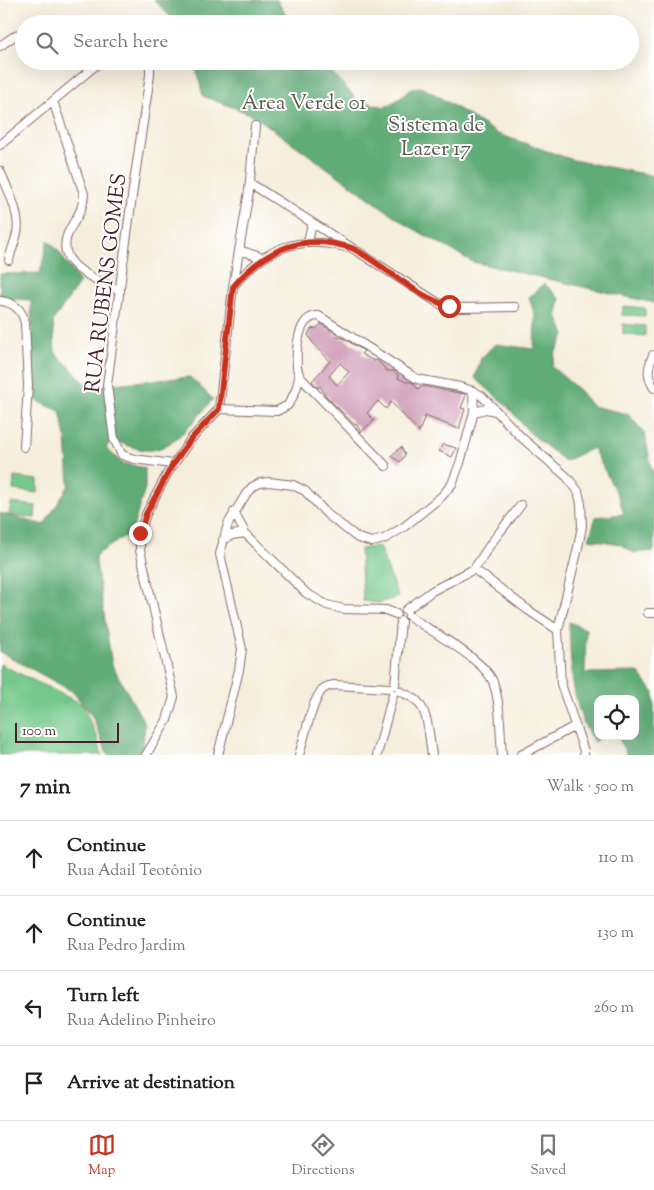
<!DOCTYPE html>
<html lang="en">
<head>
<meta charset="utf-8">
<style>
	:root { --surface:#fff; --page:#f6f6f6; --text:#222; --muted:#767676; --line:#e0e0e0; --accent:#c8321e }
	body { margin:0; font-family:"Sorts Mill Goudy",serif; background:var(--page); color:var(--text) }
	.controls { position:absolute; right:15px; bottom:15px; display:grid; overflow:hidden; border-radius:10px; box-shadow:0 5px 20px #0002 }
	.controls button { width:45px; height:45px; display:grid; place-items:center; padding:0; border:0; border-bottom:1px solid var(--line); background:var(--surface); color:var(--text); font:25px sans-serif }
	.scale { position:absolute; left:15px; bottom:12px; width:104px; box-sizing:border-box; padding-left:5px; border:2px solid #4a1f2b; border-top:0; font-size:14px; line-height:18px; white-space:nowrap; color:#4a1f2b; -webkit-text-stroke:4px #fff; paint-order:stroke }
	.stop { position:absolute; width:15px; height:15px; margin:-11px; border:4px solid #c8321e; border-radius:50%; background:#fff }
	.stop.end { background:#c8321e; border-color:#fff; box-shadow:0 1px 5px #0008 }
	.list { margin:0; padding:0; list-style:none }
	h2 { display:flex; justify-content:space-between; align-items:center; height:65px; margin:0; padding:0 20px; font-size:21px }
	h2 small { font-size:16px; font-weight:400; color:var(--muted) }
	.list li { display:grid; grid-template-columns:32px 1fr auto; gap:15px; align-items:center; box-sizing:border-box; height:75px; padding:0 20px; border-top:1px solid var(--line) }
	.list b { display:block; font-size:19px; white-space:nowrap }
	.list p { margin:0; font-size:16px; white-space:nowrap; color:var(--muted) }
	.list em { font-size:16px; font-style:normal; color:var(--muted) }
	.icon { flex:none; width:28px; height:28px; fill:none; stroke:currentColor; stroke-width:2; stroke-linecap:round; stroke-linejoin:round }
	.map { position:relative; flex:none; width:654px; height:755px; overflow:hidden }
	.search { position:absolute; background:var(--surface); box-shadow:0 5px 20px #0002; left:15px; right:15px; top:15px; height:55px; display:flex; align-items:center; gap:12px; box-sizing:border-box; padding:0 18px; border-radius:28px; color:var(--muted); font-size:19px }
	.sheet { height:365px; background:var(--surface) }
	nav { display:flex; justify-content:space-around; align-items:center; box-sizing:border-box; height:70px; border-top:1px solid var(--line); background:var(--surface); font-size:14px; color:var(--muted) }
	nav a { display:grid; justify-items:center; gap:2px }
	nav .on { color:var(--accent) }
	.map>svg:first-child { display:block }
	.green { fill:#75c88b; stroke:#60745b }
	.forest { fill:#60ac77; stroke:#556651 }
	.building { fill:#cc97b2; fill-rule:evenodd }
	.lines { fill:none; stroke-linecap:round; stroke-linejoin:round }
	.minor-casing { stroke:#866769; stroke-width:10 }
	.minor { stroke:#fff; stroke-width:8 }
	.route { stroke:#c8321e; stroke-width:6 }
	.labels { text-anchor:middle; stroke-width:4; stroke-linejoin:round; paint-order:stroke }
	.park-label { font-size:21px; fill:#595a4d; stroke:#fff }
	.street-label { font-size:21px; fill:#4a1f2b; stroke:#fff }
</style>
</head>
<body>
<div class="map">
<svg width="654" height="755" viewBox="0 0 654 755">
	<rect width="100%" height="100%" fill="#fff"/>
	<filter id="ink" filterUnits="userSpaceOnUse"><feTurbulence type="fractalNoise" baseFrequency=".02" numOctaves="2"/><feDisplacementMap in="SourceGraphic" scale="10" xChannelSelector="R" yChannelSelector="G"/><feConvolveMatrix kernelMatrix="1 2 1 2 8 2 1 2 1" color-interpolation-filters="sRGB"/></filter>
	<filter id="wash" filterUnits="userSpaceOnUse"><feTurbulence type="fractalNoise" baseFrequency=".0096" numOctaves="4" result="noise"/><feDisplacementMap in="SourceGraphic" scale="20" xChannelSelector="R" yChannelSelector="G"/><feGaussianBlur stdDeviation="1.12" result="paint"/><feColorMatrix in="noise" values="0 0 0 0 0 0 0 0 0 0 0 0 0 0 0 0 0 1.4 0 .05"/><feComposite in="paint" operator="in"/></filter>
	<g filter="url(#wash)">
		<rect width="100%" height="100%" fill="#f5eedc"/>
		<path class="green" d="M623,306L645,308V316L622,315Z
			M623,324L645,326V336L623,334Z
			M14,477L38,480V493L13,490Z
			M11,503L36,506L35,518L9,515Z
			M379,546L398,597L378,603L363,601L360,549Z
			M0,664L82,704L97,737L102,755H0Z"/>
		<path class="forest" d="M154,0H277L291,24H177Z
			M194,61H322L357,100L385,107L399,99L412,88L420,87L433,93L498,134L573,160L654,176V303L473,262L407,225L253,115L203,96Z
			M48,240L57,249L80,282L53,321L55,352L88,386L190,377L213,399C198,416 172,453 146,450C135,449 122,443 112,440L106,448L122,463L145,468V488L132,531L95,556L112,665L145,724L143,746L136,755H108L92,716L72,691L0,652V513L44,525L69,485L66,438L60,411L33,399L31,300L0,298V274L40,273Z
			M544,283L560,299L557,315L565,335L555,353L552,367L580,391L592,406L628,414L645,434L651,467L654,474V551L634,553L620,544L589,539L596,517L624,514L619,498L593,448L565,461L529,432L507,406L475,378L481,358L495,344L534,349L535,316L529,297Z
			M569,622L586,629L585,673L638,672L654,693V755H627L618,737L615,736H635V699H598V736H604L594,742C570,706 571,663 569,622Z"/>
		<g id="blocks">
			<path class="building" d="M321,324L333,332L337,337L343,338L364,351L361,354L374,361L377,360L387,371H393L399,376L398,378L406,382H412L418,389L421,386L465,394V398L461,408L465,409L459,429L425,416L419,432L391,402L386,409L378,401L367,413L374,420L361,432L356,424L355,425L326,396L320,386L318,388L312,381L330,361L313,343L308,335L311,329L317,328ZM340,363L349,372L337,385L329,376Z
				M443,444L456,448L452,457L439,451Z
				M401,447L405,455L400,462L391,456Z"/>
		</g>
	</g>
	<g filter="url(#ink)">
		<use href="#blocks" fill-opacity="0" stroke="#866769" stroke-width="1"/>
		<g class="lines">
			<defs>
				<path id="minor" d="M0,46L13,37L24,33
					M150,61V75L133,189L107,385L114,439L122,455L134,459L173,464
					M53,101L84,194C82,217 73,219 67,236C56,267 100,281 120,291
					M0,145L101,61
					M0,171C7,187 21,215 17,233C15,242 11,251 9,260
					M250,183L440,304L458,308L515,307
					M308,242L312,223
					M239,250L263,258
					M234,285C266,248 297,235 345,247
					M0,301C14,302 22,310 25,323L28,386L24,447
					M653,355C648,368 646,375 654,388
					M299,376L386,466
					M219,409L277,411L288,405C293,397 299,384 299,375C299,373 297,370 297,367C296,351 297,315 319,316L417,379L460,387L473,391L482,396L521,437L567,477L578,491L581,504L582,526L577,552L558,630L561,684L584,751V755
					M474,412L486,409L496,411
					M234,512L245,533
					M223,540L232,535L245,533L306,593L327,605L343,609L386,610L396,614
					M474,569L528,610L558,630
					M406,610L432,591L474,569L492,542L521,505
					M648,613H654
					M409,616C429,630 485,660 493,682C501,703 500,733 502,755
					M395,685L401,621
					M399,691C405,694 412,696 417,701C429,713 429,738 432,755
					M146,755L167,720L174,697L140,550V533L146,514L167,474L191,439L219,409L233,287L249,191L255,126
					M218,755L239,670L242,649L220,554L228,524L246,494L252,487L260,483L269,482L293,485L305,491L328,515L358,538L372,542L384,539L404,527L442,496L452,484L460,463L474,412L473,391
					M299,755C304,740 312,699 323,689C326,686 329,686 334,685L390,688
					M377,755L393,694
					M521,755L575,726"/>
			</defs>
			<use href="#minor" class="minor-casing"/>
			<use href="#minor" class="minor"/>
		</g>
	</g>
	<g class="lines" filter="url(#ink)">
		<path class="route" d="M140,533L146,514L173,464L191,439L219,409L233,287C259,256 294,235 336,244C342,246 349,246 354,249C386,266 414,296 449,306"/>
	</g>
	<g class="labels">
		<g class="park-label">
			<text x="304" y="109">Área Verde 01</text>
			<text x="436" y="131">Sistema de<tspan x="436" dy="24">Lazer 17</tspan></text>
		</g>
		<g class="street-label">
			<text transform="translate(105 283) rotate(-83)" y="7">RUA RUBENS GOMES</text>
		</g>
	</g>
</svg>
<div class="controls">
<button><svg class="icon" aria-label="locate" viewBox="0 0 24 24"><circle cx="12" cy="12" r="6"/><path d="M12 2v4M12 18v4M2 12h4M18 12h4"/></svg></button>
</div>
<div class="scale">100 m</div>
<div class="stop" style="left:449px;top:306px"></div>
<div class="stop end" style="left:140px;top:533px"></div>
<div class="search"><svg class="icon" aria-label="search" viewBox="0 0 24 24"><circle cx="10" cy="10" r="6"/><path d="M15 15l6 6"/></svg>Search here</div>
</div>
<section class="sheet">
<h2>7 min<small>Walk · 500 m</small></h2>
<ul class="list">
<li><svg class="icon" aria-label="ahead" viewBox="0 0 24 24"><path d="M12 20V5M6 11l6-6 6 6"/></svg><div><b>Continue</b><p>Rua Adail Teotônio</p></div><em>110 m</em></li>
<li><svg class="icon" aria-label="ahead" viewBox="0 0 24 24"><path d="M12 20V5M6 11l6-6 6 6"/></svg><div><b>Continue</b><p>Rua Pedro Jardim</p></div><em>130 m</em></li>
<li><svg class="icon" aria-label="left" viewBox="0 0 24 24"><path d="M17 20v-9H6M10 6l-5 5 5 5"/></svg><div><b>Turn left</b><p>Rua Adelino Pinheiro</p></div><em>260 m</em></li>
<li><svg class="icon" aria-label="arrive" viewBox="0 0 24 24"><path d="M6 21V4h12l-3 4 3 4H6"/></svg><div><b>Arrive at destination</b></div></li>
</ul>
</section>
<nav>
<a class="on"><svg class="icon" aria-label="map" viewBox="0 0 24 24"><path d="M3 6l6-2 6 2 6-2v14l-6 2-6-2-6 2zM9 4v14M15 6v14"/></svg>Map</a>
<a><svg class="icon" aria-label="directions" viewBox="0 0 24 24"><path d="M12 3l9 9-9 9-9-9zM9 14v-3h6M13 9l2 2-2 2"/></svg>Directions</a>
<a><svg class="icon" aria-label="saved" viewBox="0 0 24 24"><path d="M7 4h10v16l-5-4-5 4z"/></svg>Saved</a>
</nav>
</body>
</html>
